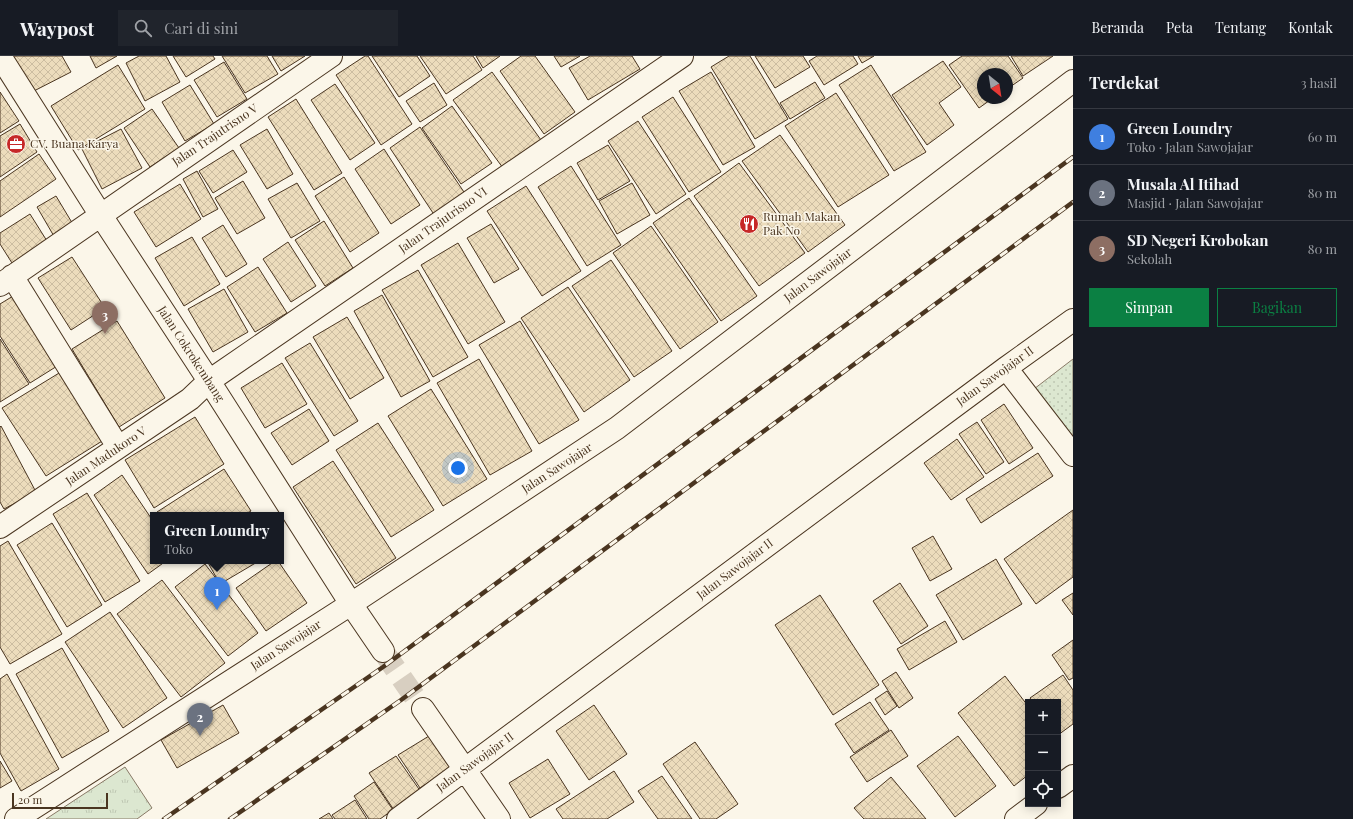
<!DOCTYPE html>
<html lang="id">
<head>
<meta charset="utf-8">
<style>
	:root { --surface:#171b24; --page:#20242c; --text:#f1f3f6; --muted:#9ea1a6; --line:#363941; --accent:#0b8043 }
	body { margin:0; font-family:"Playfair Display",serif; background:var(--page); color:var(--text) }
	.controls { position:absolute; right:12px; bottom:12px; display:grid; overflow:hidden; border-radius:0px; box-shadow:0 2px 10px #0003 }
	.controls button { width:36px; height:36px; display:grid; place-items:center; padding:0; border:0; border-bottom:1px solid var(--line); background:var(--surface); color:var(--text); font:20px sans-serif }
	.compass { position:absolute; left:977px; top:12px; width:36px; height:36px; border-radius:50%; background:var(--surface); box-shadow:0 2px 10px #0003; rotate:150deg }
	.scale { position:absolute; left:12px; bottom:10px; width:96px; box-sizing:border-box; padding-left:4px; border:2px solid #4a3520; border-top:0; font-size:11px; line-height:14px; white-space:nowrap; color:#4a3520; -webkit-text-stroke:3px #fbf6e9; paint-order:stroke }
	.you { position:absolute; left:458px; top:412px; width:14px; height:14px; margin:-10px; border:3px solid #fff; border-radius:50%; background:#1a73e8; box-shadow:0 0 0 6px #1a73e833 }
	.badge { display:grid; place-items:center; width:26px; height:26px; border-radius:50%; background:var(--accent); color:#fff; font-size:13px; font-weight:700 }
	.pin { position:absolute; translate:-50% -33px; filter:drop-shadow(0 1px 2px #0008) }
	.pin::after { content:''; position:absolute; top:21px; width:14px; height:12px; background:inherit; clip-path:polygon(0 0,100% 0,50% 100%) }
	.popup { position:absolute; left:150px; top:456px; width:134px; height:52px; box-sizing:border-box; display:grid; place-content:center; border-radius:0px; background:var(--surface); filter:drop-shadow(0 1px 3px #0005); font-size:13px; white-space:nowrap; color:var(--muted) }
	.popup b { font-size:15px; color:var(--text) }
	.popup::after { content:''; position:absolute; left:50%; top:100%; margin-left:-8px; border:8px solid transparent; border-top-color:var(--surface) }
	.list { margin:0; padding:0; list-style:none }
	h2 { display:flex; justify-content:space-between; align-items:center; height:52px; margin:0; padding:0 16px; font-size:17px }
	h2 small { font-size:13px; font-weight:400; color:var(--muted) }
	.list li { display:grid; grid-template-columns:26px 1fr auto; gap:12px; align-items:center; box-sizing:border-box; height:56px; padding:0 16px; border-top:1px solid var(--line) }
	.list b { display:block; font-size:15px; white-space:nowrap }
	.list p { margin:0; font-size:13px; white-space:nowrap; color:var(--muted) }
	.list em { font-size:13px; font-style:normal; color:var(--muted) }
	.actions { display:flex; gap:8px; padding:12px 16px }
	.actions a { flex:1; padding:9px 0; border:1px solid var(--accent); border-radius:0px; text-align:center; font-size:14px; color:var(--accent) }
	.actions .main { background:var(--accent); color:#fff }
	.icon { flex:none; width:22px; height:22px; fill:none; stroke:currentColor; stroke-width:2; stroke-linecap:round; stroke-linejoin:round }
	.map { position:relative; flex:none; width:1073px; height:763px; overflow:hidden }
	header { display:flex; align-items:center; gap:24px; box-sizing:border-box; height:56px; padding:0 20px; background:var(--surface); border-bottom:1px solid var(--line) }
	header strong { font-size:19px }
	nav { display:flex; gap:22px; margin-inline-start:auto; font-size:14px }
	.search { width:280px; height:36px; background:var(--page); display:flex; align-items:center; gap:10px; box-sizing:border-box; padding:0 14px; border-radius:0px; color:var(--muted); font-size:15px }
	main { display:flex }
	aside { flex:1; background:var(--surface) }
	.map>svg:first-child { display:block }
	.grass { fill:url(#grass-tufts); stroke:#887966 }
	.park { fill:url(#park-dots); stroke:#887966 }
	.building { fill:url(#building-cross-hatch); stroke:#4a3520 }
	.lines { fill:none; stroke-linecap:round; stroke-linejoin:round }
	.minor-tunnel { stroke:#d8cfc1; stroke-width:22; stroke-dasharray:22 11; stroke-linecap:butt }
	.minor-casing { stroke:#4a3520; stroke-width:24 }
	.minor { stroke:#fbf6e9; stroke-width:22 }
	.rail-casing { stroke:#4a3520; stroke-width:4.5 }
	.rail { stroke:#fbf6e9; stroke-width:3; stroke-dasharray:9; stroke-linecap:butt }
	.labels { text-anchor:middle; stroke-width:3; stroke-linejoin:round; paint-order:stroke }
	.street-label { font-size:12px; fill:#4a3520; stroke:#fbf6e9 }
	.poi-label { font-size:12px; fill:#4a3520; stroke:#fbf6e9; text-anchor:start }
</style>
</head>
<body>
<header>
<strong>Waypost</strong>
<div class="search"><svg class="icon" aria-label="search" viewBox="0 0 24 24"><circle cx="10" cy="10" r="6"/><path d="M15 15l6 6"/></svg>Cari di sini</div>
<nav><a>Beranda</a><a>Peta</a><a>Tentang</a><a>Kontak</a></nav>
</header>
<main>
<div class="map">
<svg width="1073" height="763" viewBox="0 0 1073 763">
	<defs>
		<pattern id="grass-tufts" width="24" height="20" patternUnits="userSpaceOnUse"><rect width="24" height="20" fill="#dce7d0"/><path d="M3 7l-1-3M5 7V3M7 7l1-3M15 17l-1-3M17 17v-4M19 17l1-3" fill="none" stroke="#bec7b2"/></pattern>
		<pattern id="park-dots" width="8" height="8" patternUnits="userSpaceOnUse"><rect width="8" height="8" fill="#dce7d0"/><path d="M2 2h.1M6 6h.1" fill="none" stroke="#bec7b2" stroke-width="1.8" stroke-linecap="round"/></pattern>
		<pattern id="building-cross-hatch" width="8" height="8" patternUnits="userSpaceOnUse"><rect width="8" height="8" fill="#ecdcbc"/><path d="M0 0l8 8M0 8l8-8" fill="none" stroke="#ccbda1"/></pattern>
	</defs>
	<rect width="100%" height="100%" fill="#fbf6e9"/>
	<path class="grass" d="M125,711L152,752L137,763H46Z"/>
	<path class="park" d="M1073,303V384L1034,333Z"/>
	<path class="building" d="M11,0H62L71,16L30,37Z
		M90,0H117L96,12Z
		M139,0H166L180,26L145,45L126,7Z
		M173,0H213L215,3L186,21Z
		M222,0H267L278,18L245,37Z
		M272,0H305L281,15Z
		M365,0H368L412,68L381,89L336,19Z
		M372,0H417L430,20L399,41Z
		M420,0H473L482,14L446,38Z
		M476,0H500L483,12Z
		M521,0H535L575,56L544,78L500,15Z
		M554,0H580L561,11Z
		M590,0H632L640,13L588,44L569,12Z
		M729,0H750L788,63L755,83L711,11Z
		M755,0H803L810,11L775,32Z
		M817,0H853L858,8L824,29L809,5Z
		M858,0H874L862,7Z
		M962,0H1008L1023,22L1007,33V18H983V42H993L979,52L949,9Z
		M1011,0H1053L1023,20Z
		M943,5L961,31L939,47L954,69L927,89L892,39Z
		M224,6L247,43L217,61L194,24Z
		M118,9L145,53L78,94L51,50Z
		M871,9L926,96L894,115L839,29Z
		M492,16L541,84L503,112L453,44Z
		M711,16L755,91L723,109L679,35Z
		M815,26L825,42L790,63L780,47Z
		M434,27L447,49L420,66L406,45Z
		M335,28L375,87L350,104L311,44Z
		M190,29L214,68L185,85L162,46Z
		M0,36L19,65L0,77Z
		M836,37L889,119L838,151L785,70Z
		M673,41L721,116L689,136L642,61Z
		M296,43L342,117L314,134L268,61Z
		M452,50L492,107L461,128L422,72Z
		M152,53L179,92L150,111L124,72Z
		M638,65L686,138L656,158L608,85Z
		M20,68L37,96L0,121V80Z
		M420,71L466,139L435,160L390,92Z
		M121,73L142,112L102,133L82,93Z
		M267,73L293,118L267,133L240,89Z
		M780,79L845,169L808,196L742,105Z
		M608,89L630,125L598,144L577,107Z
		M384,93L420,149L391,168L355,113Z
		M233,94L247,116L213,137L199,115Z
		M39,98L56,123L0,161V125Z
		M739,107L805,197L759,230L694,140Z
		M571,110L621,189L587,210L538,131Z
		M197,115L218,153L203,161L183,123Z
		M344,121L379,177L350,196L315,140Z
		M243,125L265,162L237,178L215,142Z
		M297,127L320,165L291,182L268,143Z
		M632,127L650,159L617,178L599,145Z
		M180,128L201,163L156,191L134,156Z
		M526,130L581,215L542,240L487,155Z
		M56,140L74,170L55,182L37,151Z
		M689,142L757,240L721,265L653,167Z
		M30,158L47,185L12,207L0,188V177Z
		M324,165L353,212L325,230L295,184Z
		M491,168L519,213L494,227L467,182Z
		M223,169L247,208L226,221L202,182Z
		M651,170L718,266L680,293L613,197Z
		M192,181L220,228L184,250L155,202Z
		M288,186L316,230L291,246L263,203Z
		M458,187L505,266L468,288L421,209Z
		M72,201L105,252L71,274L38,222Z
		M611,204L672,295L634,321L572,230Z
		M258,211L287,257L255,276L227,231Z
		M418,214L468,301L433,321L382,234Z
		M568,231L630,324L584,356L521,262Z
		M224,233L248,276L213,296L188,253Z
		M18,237L62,307L30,327L0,280V248Z
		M382,239L430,325L401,341L354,255Z
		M347,261L384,322L350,343L313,281Z
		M117,265L165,342L119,371L72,293Z
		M520,265L579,364L539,388L479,289Z
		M0,283L29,328L0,346Z
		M310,287L358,365L334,380L285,302Z
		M479,303L532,395L490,419L437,327Z
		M282,307L307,348L265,372L241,332Z
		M64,314L107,382L46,420L2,352Z
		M431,333L487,423L443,450L388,360Z
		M1004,348L1033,392L1009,408L981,364Z
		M309,353L329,385L292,409L271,377Z
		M195,361L224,408L154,452L125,404Z
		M977,366L1004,406L986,418L959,378Z
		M378,367L434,454L391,481L336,394Z
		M1,370L36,436L4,453L0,446V371Z
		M957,383L984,421L951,444L924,407Z
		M1038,397L1053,420L981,467L966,443Z
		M333,405L396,502L356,528L293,431Z
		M224,413L251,455L244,459H160L157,456Z
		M122,419L153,465V505H166L148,518L94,439Z
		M87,437L140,525L105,546L53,458Z
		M1073,454V521L1036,548L1004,503Z
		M52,467L102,549L67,571L17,489Z
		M933,480L952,513L930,525L912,492Z
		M8,485L62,578L10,608L0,591V490Z
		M996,503L1022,548L963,584L936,539Z
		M207,505H259L220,528Z
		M275,505H278L307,547L266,575L236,532Z
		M205,508L258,577L228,600L175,531Z
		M162,524L225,607L181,641L117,558Z
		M900,527L928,570L901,588L873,545Z
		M1073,537V559L1062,544Z
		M820,539L879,629L833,659L775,569Z
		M110,556L167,642L123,672L65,586Z
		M945,565L957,586L909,614L897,593Z
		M1073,584V622L1069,624L1052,599Z
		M62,592L109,675L62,702L16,618Z
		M896,616L913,642L899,652L882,625Z
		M7,618L59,713L21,735L0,697V623Z
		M1063,619L1073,634V668L1058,679V646H1033L1030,642Z
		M1005,620L1028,650V719L1014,730L958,657Z
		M887,635L897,650L885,659L875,643Z
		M870,646L889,674L854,697L835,668Z
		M223,649L239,677L177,712L161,684Z
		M594,649L627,698L589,724L556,675Z
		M891,674L908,700L867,726L850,701Z
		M429,680L451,712L420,732L398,699Z
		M958,680L996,730L955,761L917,710Z
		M695,686L738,748L716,763H700L663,708Z
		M396,700L421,736L394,754L369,717Z
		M548,703L570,738L530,762L509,727Z
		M0,705L12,725L0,732Z
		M614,715L634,746L607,763H563L556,753Z
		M662,720L692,763H658L638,735Z
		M891,721L926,763H864L854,752Z
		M374,726L393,754L380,763H369L354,740Z
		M355,744L367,763H335L332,759Z
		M329,757L333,763H319Z"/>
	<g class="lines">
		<path class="minor-tunnel" d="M383,595L423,653"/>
		<defs>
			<path id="minor" d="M0,0L100,158L209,325L351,548L383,595
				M12,220L118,391
				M0,229L331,0
				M1006,312L1073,399
				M0,471L190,343L209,325L682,0
				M423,653L499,763
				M1058,731L1073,720
				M16,763L351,548L617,372L1073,25
				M398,763L1006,312L1073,264
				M1016,763L1036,748"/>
		</defs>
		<use href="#minor" class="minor-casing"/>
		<use href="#minor" class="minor"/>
		<defs>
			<path id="rail" d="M164,763L383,611L1073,101
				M230,763L401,644L1073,146"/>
		</defs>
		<use href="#rail" class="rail-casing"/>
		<use href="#rail" class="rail"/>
	</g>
	<defs>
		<symbol id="office-disc" viewBox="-11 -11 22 22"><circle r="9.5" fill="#c62828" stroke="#fbf6e9"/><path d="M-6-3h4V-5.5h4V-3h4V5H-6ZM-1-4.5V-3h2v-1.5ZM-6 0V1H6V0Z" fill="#fff"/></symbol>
		<symbol id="restaurant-disc" viewBox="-11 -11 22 22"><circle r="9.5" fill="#c62828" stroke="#fbf6e9"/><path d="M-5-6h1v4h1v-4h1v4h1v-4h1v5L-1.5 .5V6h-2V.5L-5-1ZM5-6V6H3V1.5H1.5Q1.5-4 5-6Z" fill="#fff"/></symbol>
	</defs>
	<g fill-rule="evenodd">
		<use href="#office-disc" x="5" y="77" width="22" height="22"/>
		<use href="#restaurant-disc" x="738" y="157" width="22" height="22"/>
	</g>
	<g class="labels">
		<g class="street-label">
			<text transform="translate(215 79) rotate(-34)" y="4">Jalan Trajutrisno V</text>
			<text transform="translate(443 164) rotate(-35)" y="4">Jalan Trajutrisno VI</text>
			<text transform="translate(818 219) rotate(-37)" y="4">Jalan Sawojajar</text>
			<text transform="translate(191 298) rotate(57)" y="4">Jalan Cokrokembang</text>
			<text transform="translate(995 320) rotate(-36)" y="4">Jalan Sawojajar II</text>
			<text transform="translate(106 400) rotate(-34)" y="4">Jalan Madukoro V</text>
			<text transform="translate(557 412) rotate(-33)" y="4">Jalan Sawojajar</text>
			<text transform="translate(735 513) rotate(-37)" y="4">Jalan Sawojajar II</text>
			<text transform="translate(286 589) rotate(-33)" y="4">Jalan Sawojajar</text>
			<text transform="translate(475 706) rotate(-36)" y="4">Jalan Sawojajar II</text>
		</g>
		<g class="poi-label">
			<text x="30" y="92">CV. Buana Karya</text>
			<text x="763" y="165">Rumah Makan<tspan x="763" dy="14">Pak No</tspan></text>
		</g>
	</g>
</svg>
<div class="controls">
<button>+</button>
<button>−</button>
<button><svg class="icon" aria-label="locate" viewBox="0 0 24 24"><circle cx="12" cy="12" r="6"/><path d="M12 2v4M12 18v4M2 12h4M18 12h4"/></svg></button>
</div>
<svg class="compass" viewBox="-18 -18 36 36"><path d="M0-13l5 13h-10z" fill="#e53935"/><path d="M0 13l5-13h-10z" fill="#9ea1a6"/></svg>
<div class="scale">20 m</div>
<div class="you"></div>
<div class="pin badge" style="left:217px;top:554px;background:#3f7fe0">1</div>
<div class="popup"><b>Green Loundry</b>Toko</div>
<div class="pin badge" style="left:200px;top:680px;background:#6b7280">2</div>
<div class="pin badge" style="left:105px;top:278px;background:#8d6e63">3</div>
</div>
<aside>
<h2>Terdekat<small>3 hasil</small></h2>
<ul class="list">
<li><span class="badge" style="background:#3f7fe0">1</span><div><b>Green Loundry</b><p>Toko · Jalan Sawojajar</p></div><em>60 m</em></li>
<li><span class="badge" style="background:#6b7280">2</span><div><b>Musala Al Itihad</b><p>Masjid · Jalan Sawojajar</p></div><em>80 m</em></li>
<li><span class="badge" style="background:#8d6e63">3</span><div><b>SD Negeri Krobokan</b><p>Sekolah</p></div><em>80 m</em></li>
</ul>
<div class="actions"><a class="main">Simpan</a><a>Bagikan</a></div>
</aside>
</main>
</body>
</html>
